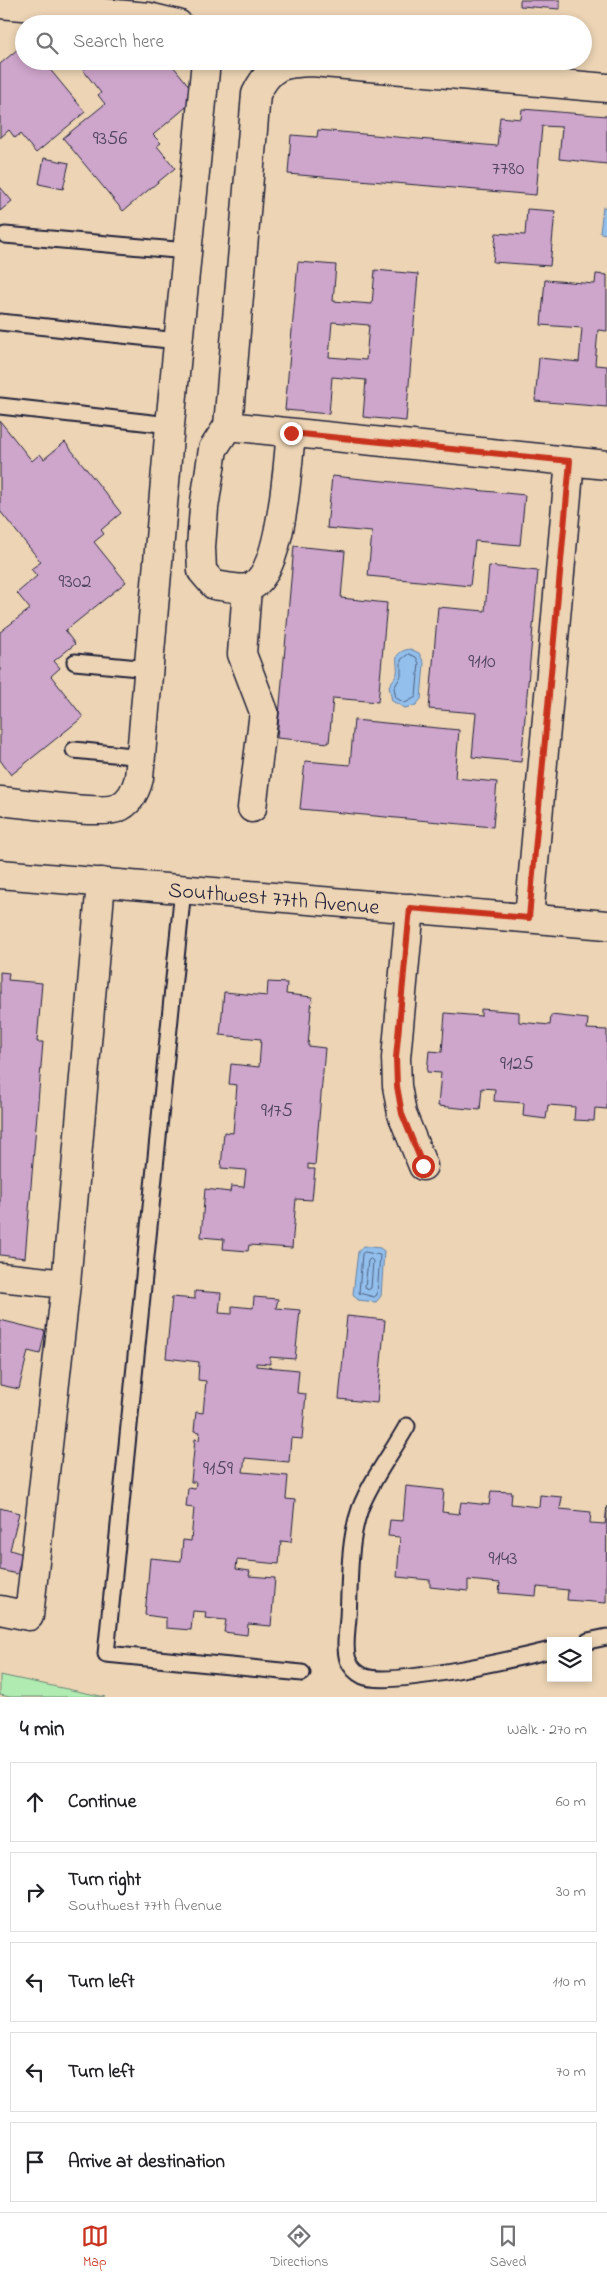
<!DOCTYPE html>
<html lang="en">
<head>
<meta charset="utf-8">
<style>
	:root { --surface:#fff; --page:#f2f2f2; --text:#202124; --muted:#757577; --line:#e0e0e0; --accent:#c8321e }
	body { margin:0; font-family:"Indie Flower",sans-serif; background:var(--page); color:var(--text) }
	.controls { position:absolute; right:15px; bottom:15px; display:grid; overflow:hidden; border-radius:0px; box-shadow:0 2px 8px #0003 }
	.controls button { width:45px; height:45px; display:grid; place-items:center; padding:0; border:0; border-bottom:1px solid var(--line); background:var(--surface); color:var(--text); font:25px sans-serif }
	.stop { position:absolute; width:15px; height:15px; margin:-11px; border:4px solid #c8321e; border-radius:50%; background:#fff }
	.stop.end { background:#c8321e; border-color:#fff; box-shadow:0 1px 5px #0008 }
	.list { margin:0; padding:0; list-style:none }
	h2 { display:flex; justify-content:space-between; align-items:center; height:65px; margin:0; padding:0 20px; font-size:21px }
	h2 small { font-size:16px; font-weight:400; color:var(--muted) }
	.list li { display:grid; grid-template-columns:32px 1fr auto; gap:15px; align-items:center; box-sizing:border-box; height:80px; margin:0 10px 10px; padding:0 10px; border:1px solid var(--line); border-radius:0px }
	.list b { display:block; font-size:19px; white-space:nowrap }
	.list p { margin:0; font-size:16px; white-space:nowrap; color:var(--muted) }
	.list em { font-size:16px; font-style:normal; color:var(--muted) }
	.icon { flex:none; width:28px; height:28px; fill:none; stroke:currentColor; stroke-width:2; stroke-linecap:round; stroke-linejoin:round }
	.map { position:relative; flex:none; width:607px; height:1697px; overflow:hidden }
	.search { position:absolute; background:var(--surface); box-shadow:0 2px 8px #0003; left:15px; right:15px; top:15px; height:55px; display:flex; align-items:center; gap:12px; box-sizing:border-box; padding:0 18px; border-radius:28px; color:var(--muted); font-size:19px }
	.sheet { height:515px; background:var(--surface) }
	nav { display:flex; justify-content:space-around; align-items:center; box-sizing:border-box; height:70px; border-top:1px solid var(--line); background:var(--surface); font-size:14px; color:var(--muted) }
	nav a { display:grid; justify-items:center; gap:2px }
	nav .on { color:var(--accent) }
	.map>svg:first-child { display:block }
	.green { fill:#b0ecb1; stroke:#698776 }
	.water { fill:#92bfec; stroke:#6580a5 }
	.lines { fill:none; stroke-linecap:round; stroke-linejoin:round }
	.shore { stroke:#4f6182; stroke-width:1 }
	.building { fill:#cea5cb; stroke:#22223b; fill-rule:evenodd }
	.service-casing { stroke:#22223b; stroke-width:19 }
	.minor-casing { stroke:#22223b; stroke-width:31 }
	.tertiary-casing { stroke:#22223b; stroke-width:31 }
	.service { stroke:#ecd4b4; stroke-width:15 }
	.minor { stroke:#ecd4b4; stroke-width:28 }
	.tertiary { stroke:#ecd4b4; stroke-width:28 }
	.route { stroke:#c8321e; stroke-width:6 }
	.labels { text-anchor:middle; stroke-width:5; stroke-linejoin:round; paint-order:stroke }
	.number-label { font-size:20px; fill:#4d435f }
	.street-label { font-size:22px; fill:#22223b; stroke:#ecd4b4 }
</style>
</head>
<body>
<div class="map">
<svg width="607" height="1697" viewBox="0 0 607 1697">
	<rect width="100%" height="100%" fill="#ecd4b4"/>
	<filter id="ink" filterUnits="userSpaceOnUse"><feTurbulence type="fractalNoise" baseFrequency=".02" numOctaves="2"/><feDisplacementMap in="SourceGraphic" scale="10" xChannelSelector="R" yChannelSelector="G"/><feConvolveMatrix kernelMatrix="1 2 1 2 8 2 1 2 1" color-interpolation-filters="sRGB"/></filter>
	<g filter="url(#ink)">
		<path class="green" d="M0,1675L105,1697H10L0,1695Z"/>
		<path class="water" d="M603,207L607,208V234L600,233Z
			M410,649L419,653L424,663L421,699L416,705L405,708L392,701L389,686C391,682 394,679 396,676C401,665 388,653 410,649Z
			M363,1246L380,1248L384,1251L381,1296L376,1302L358,1300L353,1294L358,1252Z"/>
		<g class="lines">
			<path class="shore" d="M409,654L416,657L419,663L416,697L405,703L396,698L394,688L401,676V660Z
				M365,1252L380,1255L377,1295L374,1297L359,1293L362,1254Z
				M371,1259L373,1261L371,1288L368,1290L365,1287L368,1261Z"/>
		</g>
		<path class="building" d="M520,0H560V9L520,6Z
			M24,44V61H43L85,112L36,153L20,134L15,138L9,130L0,138V64Z
			M94,61H169L198,97L153,135L161,143L157,146L175,168L123,211L63,138L105,104L98,95L101,93L83,70Z
			M522,109L607,116V164L559,159L562,127L542,126L536,195L288,174L291,135L317,137L318,130L497,146L500,117L521,119Z
			M44,158L69,163L63,189L39,184Z
			M0,187L12,201L0,211Z
			M527,209L555,211L550,266L493,262L496,233L525,235Z
			M298,262L336,265L333,301L372,304L375,270L418,274L406,421L363,417L366,380L332,377L329,414L285,410ZM332,322L369,325L366,360L329,357Z
			M596,274L607,275V331L598,330L595,365L607,366V407L535,401L539,358L579,362L582,328L541,325L545,280L595,284Z
			M0,421L32,461L40,454L44,459L65,442L121,513L101,530L104,534L94,542L126,582L65,631L75,644L54,661L60,668L51,676L83,717L11,775L0,760V632L30,609L17,593L37,576L31,569L41,562L0,511Z
			M332,476L525,495L520,545L475,541L470,586L368,576L372,532L327,528Z
			M294,546L345,551L341,598L387,603L378,702L333,698L329,743L277,738Z
			M489,566L538,571L521,762L472,757L476,713L429,709L438,607L485,611Z
			M354,720L459,730L455,778L497,782L493,827L300,809L305,761L350,765Z
			M0,972L9,973L8,980L42,983L37,1042H43L25,1258L0,1255Z
			M268,982L287,983L286,994L312,997L308,1046L325,1048L315,1165L308,1164V1169H315L312,1200L296,1199L292,1248L249,1245L248,1251L223,1249L224,1239L201,1237L205,1189L230,1192L231,1186L244,1187L246,1170L221,1168L224,1132L233,1133L237,1085L229,1084L231,1064L259,1067L261,1039L220,1035L224,992L267,996Z
			M481,1009L519,1012V1022L550,1025L551,1015L588,1019L587,1029L607,1030V1109L595,1108L594,1121L574,1120L575,1107L548,1105L546,1119L523,1116L524,1103L494,1101L495,1089L482,1088L480,1110L438,1106L441,1073L427,1072L429,1051L442,1052L445,1013L481,1016Z
			M195,1291L221,1293L219,1313L232,1314V1306L253,1308L254,1297L278,1299L276,1308L300,1310L295,1359L270,1357V1364L256,1363V1366L299,1370L297,1393L306,1394L302,1439L291,1438L289,1462L245,1458L243,1472L288,1476L286,1499L295,1500L291,1542L281,1541L279,1564L237,1560L236,1569L250,1571L249,1576L275,1578L271,1626L248,1624L247,1635L224,1632L226,1620L205,1618L206,1612L193,1611L191,1630L166,1628V1618L145,1615L150,1558L181,1561L183,1540L191,1541L194,1508L186,1507L188,1488L195,1489L196,1482H191L195,1439L199,1440L200,1432L194,1431L196,1412L203,1413L206,1381L198,1380L199,1362L166,1358L172,1297L195,1299Z
			M347,1316L385,1320L377,1403L339,1399Z
			M0,1320L45,1331L40,1354L28,1351L19,1389L0,1385Z
			M406,1486L444,1490L442,1512L459,1514L461,1502L489,1505L491,1491L512,1492L511,1504L539,1507L540,1495L562,1497L560,1509L591,1512L590,1523L605,1524L607,1506L606,1603L567,1600L568,1590L537,1587L536,1596L499,1593L500,1583L468,1580V1591L430,1587V1580L397,1577L400,1537L388,1536L390,1520L403,1521Z
			M0,1508L19,1513L10,1550L23,1554L17,1574L0,1570Z"/>
		<g class="lines">
			<defs>
				<path id="service" d="M5,235L187,251
					M0,322L178,341
					M0,406L170,425
					M75,662L149,669
					M74,750L142,757
					M183,889L106,1654L302,1673
					M407,1426C392,1453 371,1480 360,1509C348,1543 350,1583 348,1618C347,1631 344,1647 348,1660C351,1667 357,1673 363,1676C389,1688 518,1658 551,1650
					M588,1641L607,1637"/>
				<path id="minor" d="M0,4L149,17L178,24
					M607,88L312,62C282,63 270,65 256,94L228,426L607,465
					M228,426L213,449L204,508L201,547L202,571L214,585C223,586 239,590 248,588C283,576 287,466 291,433
					M247,588L242,654L264,712L252,808
					M0,801C22,803 102,815 117,808C130,803 136,790 139,778L170,425L206,61
					M410,908L396,1058L397,1086L402,1114L423,1166
					M529,918L570,461
					M0,1277L66,1284
					M0,1610L29,1616L66,1284L101,882"/>
				<g id="tertiary">
					<path id="s1" d="M0,874L607,925"/>
				</g>
			</defs>
			<use href="#service" class="service-casing"/>
			<use href="#minor" class="minor-casing"/>
			<use href="#tertiary" class="tertiary-casing"/>
			<use href="#service" class="service"/>
			<use href="#minor" class="minor"/>
			<use href="#tertiary" class="tertiary"/>
		</g>
	</g>
	<g class="lines" filter="url(#ink)">
		<path class="route" d="M291,433L570,461L529,918L410,908L396,1058L397,1086L402,1114L423,1166"/>
	</g>
	<g class="labels">
		<g class="number-label">
			<text x="110" y="144">9356</text>
			<text x="508" y="174">7780</text>
			<text x="75" y="587">9302</text>
			<text x="482" y="667">9110</text>
			<text x="517" y="1069">9125</text>
			<text x="277" y="1116">9175</text>
			<text x="218" y="1474">9159</text>
			<text x="503" y="1564">9143</text>
		</g>
		<g class="street-label">
			<text dy="8" stroke="none"><textPath href="#s1" startOffset="275">Southwest 77th Avenue</textPath></text>
		</g>
	</g>
</svg>
<div class="controls">
<button><svg class="icon" aria-label="layers" viewBox="0 0 24 24"><path d="M12 4l9 5-9 5-9-5zM3 14l9 5 9-5"/></svg></button>
</div>
<div class="stop" style="left:423px;top:1166px"></div>
<div class="stop end" style="left:291px;top:433px"></div>
<div class="search"><svg class="icon" aria-label="search" viewBox="0 0 24 24"><circle cx="10" cy="10" r="6"/><path d="M15 15l6 6"/></svg>Search here</div>
</div>
<section class="sheet">
<h2>4 min<small>Walk · 270 m</small></h2>
<ul class="list">
<li><svg class="icon" aria-label="ahead" viewBox="0 0 24 24"><path d="M12 20V5M6 11l6-6 6 6"/></svg><div><b>Continue</b></div><em>60 m</em></li>
<li><svg class="icon" aria-label="right" viewBox="0 0 24 24"><path d="M7 20v-9h11M14 6l5 5-5 5"/></svg><div><b>Turn right</b><p>Southwest 77th Avenue</p></div><em>30 m</em></li>
<li><svg class="icon" aria-label="left" viewBox="0 0 24 24"><path d="M17 20v-9H6M10 6l-5 5 5 5"/></svg><div><b>Turn left</b></div><em>110 m</em></li>
<li><svg class="icon" aria-label="left" viewBox="0 0 24 24"><path d="M17 20v-9H6M10 6l-5 5 5 5"/></svg><div><b>Turn left</b></div><em>70 m</em></li>
<li><svg class="icon" aria-label="arrive" viewBox="0 0 24 24"><path d="M6 21V4h12l-3 4 3 4H6"/></svg><div><b>Arrive at destination</b></div></li>
</ul>
</section>
<nav>
<a class="on"><svg class="icon" aria-label="map" viewBox="0 0 24 24"><path d="M3 6l6-2 6 2 6-2v14l-6 2-6-2-6 2zM9 4v14M15 6v14"/></svg>Map</a>
<a><svg class="icon" aria-label="directions" viewBox="0 0 24 24"><path d="M12 3l9 9-9 9-9-9zM9 14v-3h6M13 9l2 2-2 2"/></svg>Directions</a>
<a><svg class="icon" aria-label="saved" viewBox="0 0 24 24"><path d="M7 4h10v16l-5-4-5 4z"/></svg>Saved</a>
</nav>
</body>
</html>
